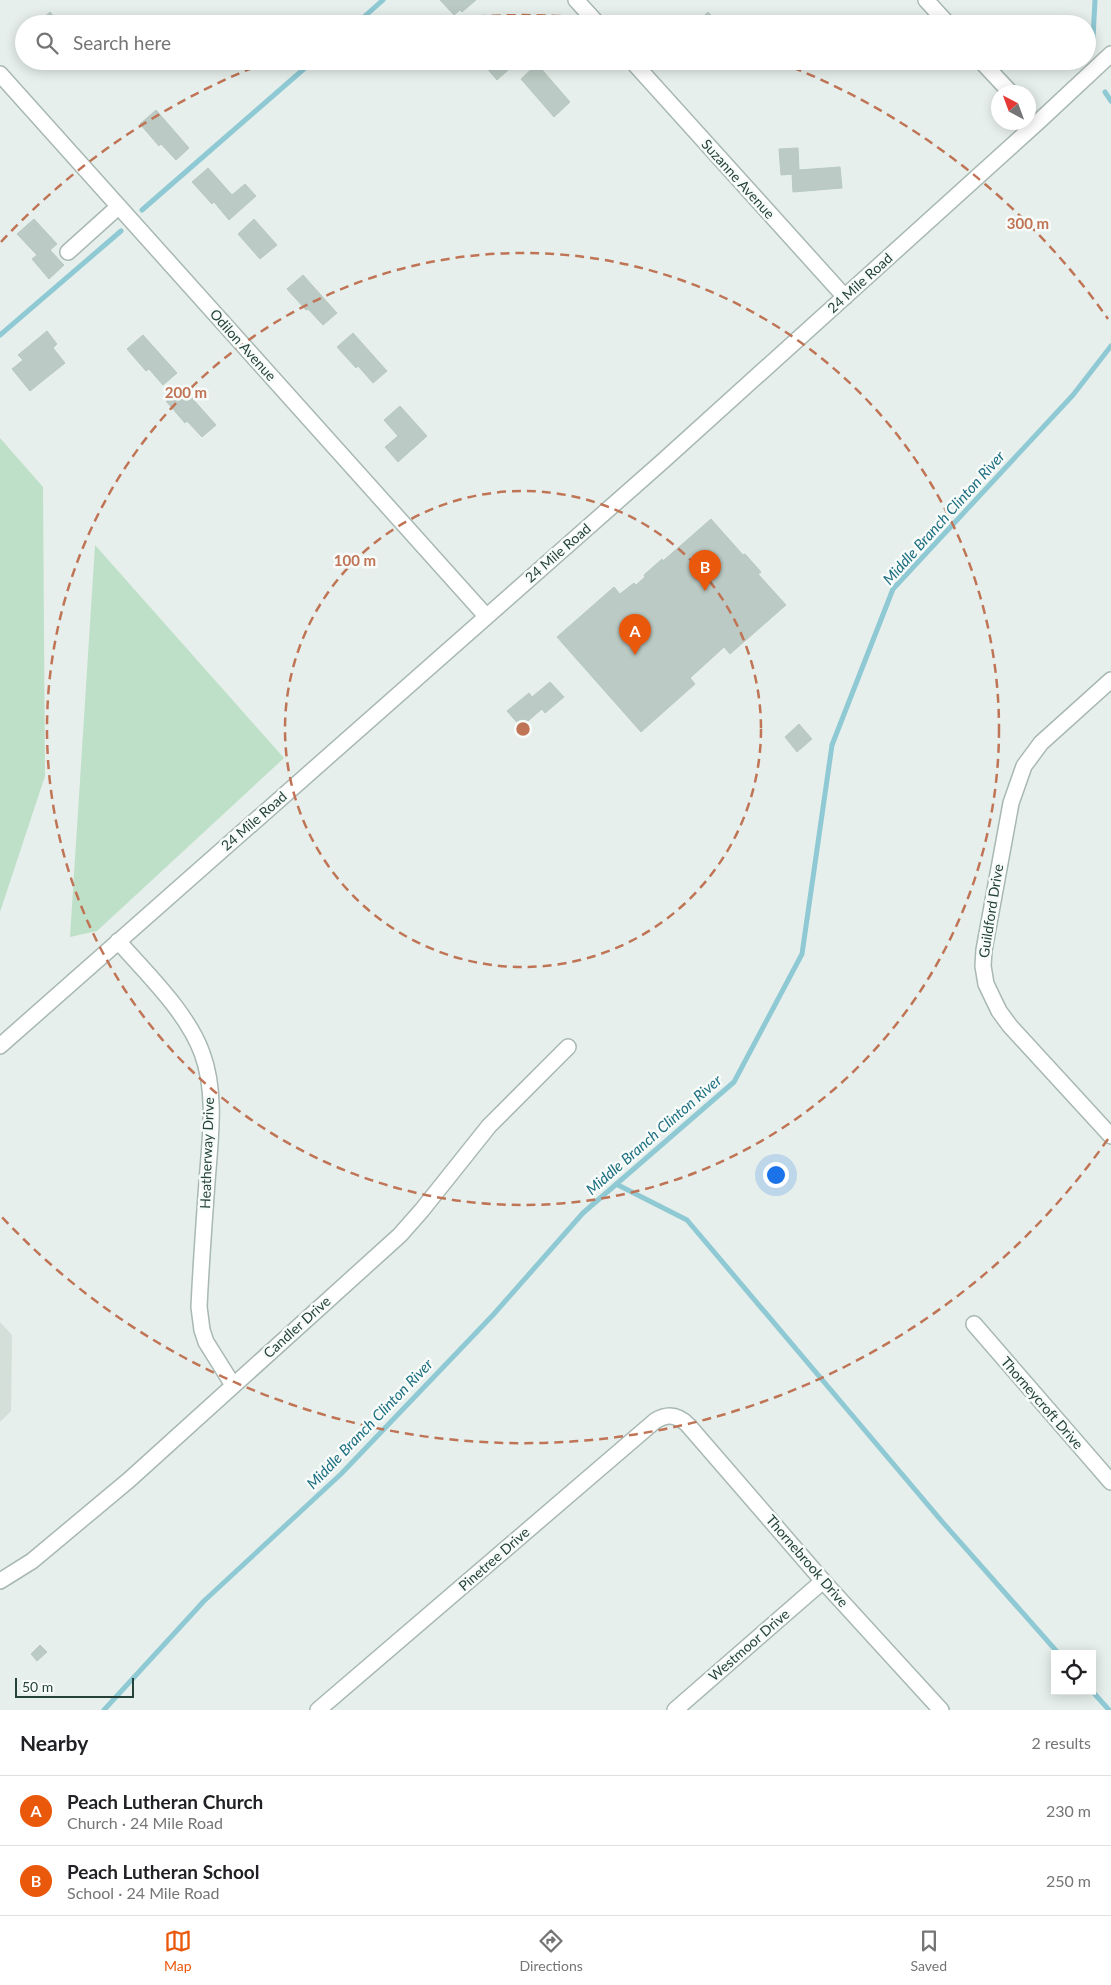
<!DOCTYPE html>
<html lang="en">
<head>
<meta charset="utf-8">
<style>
	:root { --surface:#fff; --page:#f2f2f2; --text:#202124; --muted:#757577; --line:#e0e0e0; --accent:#ea580c }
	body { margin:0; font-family:Lato,sans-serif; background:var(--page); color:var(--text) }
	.controls { position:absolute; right:15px; bottom:15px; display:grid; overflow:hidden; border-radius:0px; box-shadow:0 2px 12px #0003 }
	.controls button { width:45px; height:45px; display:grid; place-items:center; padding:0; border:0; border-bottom:1px solid var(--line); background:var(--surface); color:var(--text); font:25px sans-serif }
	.compass { position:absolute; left:991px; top:85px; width:45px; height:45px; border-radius:50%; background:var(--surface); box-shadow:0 2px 12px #0003; rotate:319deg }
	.scale { position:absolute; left:15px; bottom:12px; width:119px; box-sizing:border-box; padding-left:5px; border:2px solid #24423a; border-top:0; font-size:14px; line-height:18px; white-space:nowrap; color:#24423a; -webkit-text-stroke:4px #f7fbf9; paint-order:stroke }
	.you { position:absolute; left:775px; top:1174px; width:18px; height:18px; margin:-12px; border:4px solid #fff; border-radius:50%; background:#1a73e8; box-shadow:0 0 0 8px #1a73e833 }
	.badge { display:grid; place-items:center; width:32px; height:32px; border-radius:50%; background:var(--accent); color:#fff; font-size:16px; font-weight:700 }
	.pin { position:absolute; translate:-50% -41px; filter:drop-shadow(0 1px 2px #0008) }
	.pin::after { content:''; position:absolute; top:26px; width:18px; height:15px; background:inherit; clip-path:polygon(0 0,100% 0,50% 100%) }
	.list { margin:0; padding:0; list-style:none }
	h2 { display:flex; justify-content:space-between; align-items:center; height:65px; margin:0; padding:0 20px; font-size:21px }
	h2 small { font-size:16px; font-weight:400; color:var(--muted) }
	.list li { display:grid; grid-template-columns:32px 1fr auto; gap:15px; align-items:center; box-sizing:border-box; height:70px; padding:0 20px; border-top:1px solid var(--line) }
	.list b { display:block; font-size:19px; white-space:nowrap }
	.list p { margin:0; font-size:16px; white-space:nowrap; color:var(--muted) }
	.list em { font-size:16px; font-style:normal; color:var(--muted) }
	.icon { flex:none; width:28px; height:28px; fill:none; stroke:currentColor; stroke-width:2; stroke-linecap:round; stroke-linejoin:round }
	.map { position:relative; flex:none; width:1111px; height:1710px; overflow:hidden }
	.search { position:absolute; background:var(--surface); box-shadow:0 2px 12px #0003; left:15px; right:15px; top:15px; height:55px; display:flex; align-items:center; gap:12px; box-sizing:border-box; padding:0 18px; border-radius:28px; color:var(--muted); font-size:19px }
	.sheet { height:205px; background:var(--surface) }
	nav { display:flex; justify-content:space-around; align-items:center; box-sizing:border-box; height:70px; border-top:1px solid var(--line); background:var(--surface); font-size:14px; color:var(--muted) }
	nav a { display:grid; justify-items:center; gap:2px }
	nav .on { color:var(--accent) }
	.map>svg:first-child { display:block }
	.built { fill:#d4dfda }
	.green { fill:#bfe0c8 }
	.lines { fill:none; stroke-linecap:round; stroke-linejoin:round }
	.stream { stroke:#8ec9d4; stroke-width:5 }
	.building { fill:#bbcac4; stroke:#b8c9c2 }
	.minor-casing { stroke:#a8b8b2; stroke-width:18 }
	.minor { stroke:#fff; stroke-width:15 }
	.ring { fill:none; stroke:#c07456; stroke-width:2.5; stroke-dasharray:9 6 }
	.labels { text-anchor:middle; stroke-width:5; stroke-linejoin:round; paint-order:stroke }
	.street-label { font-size:14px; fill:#24423a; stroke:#f7fbf9 }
	.water-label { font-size:15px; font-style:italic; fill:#1c6f80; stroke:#f7fbf9 }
	.centre { fill:#c07456; stroke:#f7fbf9; stroke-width:2.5 }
	.ring-label { font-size:15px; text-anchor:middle; font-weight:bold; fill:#c07456; stroke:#f7fbf9; stroke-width:5; stroke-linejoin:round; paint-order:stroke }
</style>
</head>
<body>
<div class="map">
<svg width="1111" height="1710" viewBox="0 0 1111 1710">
	<rect width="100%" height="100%" fill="#e6efeb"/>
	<path class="built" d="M0,1322L12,1335L11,1411L0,1422Z"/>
	<path class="green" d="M0,438L43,487L45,776L0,912Z
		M95,545L284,758L97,931L70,937Z"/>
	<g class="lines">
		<path class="stream" d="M356,24L383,0
			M1093,38L1095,0
			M1105,92L1111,101
			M142,210L313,61
			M0,335L121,231
			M616,1184L687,1220L945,1525L1059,1654
			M1092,1691L1109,1710
			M104,1710L204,1601L341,1474L493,1315L583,1213L734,1082L802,954L832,745L893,589L1073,395L1111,346"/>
	</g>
	<path class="building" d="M440,0H476L462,12L460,10L454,15Z
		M50,12L60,24H36Z
		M708,12L719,24H695Z
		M490,61H513L515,64L497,80L485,66Z
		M537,64L570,102L554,117L521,79Z
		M156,110L189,148L176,160L161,144L159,146L140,124Z
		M798,148L799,170L840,167L842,188L793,192L792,174L781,175L779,149Z
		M208,168L232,195L245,184L256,196L229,220L214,202L212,204L192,182Z
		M34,219L57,244L50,250L64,265L49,279L32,259L37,255L17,234Z
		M254,219L277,245L260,259L238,234Z
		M303,275L337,313L323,325L308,309L306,310L287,289Z
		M47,331L57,344L53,348L65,363L30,391L12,369L23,360L18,355Z
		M353,333L387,371L373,383L358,366L356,368L337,347Z
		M143,335L177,373L163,385L149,369L146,371L127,349Z
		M182,387L216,425L202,437L187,421L185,423L166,401Z
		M400,406L427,436L398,462L385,447L398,436L384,420Z
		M711,519L743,555L745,554L761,572L758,574L786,605L730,654L724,647L690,678L695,684L641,732L557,637L614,587L620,594L634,583L636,585L645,577L644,575L662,559L663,561Z
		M550,682L564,697L545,713L542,709L521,727L507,711L529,693L532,697Z
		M799,724L812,739L797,752L785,737Z
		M40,1645L47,1652L37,1661L31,1654Z"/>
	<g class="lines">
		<defs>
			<path id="minor" d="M576,0L598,24
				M926,0L948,24
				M632,61L845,297
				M981,61L1010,92
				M0,74L486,616
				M68,252L118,207
				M1111,680L1041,743L1024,766L1011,803L984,950L983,966L986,984L999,1011L1010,1026L1111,1136
				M118,941C147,974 187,1012 202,1053C217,1093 210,1140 207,1182C204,1223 201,1265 199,1307L202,1330L206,1342L233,1385
				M0,1046L663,461L1037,123L1111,54
				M974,1324L1111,1482
				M0,1581L32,1561L129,1480L400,1235L422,1210L489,1126L568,1047
				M318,1710L655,1421C668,1413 678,1415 688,1425L823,1581L941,1710
				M675,1710L823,1581"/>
		</defs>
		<use href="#minor" class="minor-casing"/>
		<use href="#minor" class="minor"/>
	</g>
	<g class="ring">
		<circle cx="523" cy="729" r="238"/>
		<circle cx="523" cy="729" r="476"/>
		<path d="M1108 1139A714 714 0 0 1 1 1216M1 242A714 714 0 0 1 267 62M417 23A714 714 0 0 1 629 23M779 62A714 714 0 0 1 1108 319"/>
	</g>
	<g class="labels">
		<g class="street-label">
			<text transform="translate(738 179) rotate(48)" y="5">Suzanne Avenue</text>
			<text transform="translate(860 283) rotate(-42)" y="5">24 Mile Road</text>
			<text transform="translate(243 345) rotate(48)" y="5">Odilon Avenue</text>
			<text transform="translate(558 553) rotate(-41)" y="5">24 Mile Road</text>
			<text transform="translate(254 821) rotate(-41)" y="5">24 Mile Road</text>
			<text transform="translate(991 911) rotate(-81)" y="5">Guildford Drive</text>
			<text transform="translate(207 1153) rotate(-88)" y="5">Heatherway Drive</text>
			<text transform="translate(297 1327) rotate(-42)" y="5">Candler Drive</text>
			<text transform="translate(1042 1403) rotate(49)" y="5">Thorneycroft Drive</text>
			<text transform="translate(494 1559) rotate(-41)" y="5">Pinetree Drive</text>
			<text transform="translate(807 1561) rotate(49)" y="5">Thornebrook Drive</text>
			<text transform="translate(749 1645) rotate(-41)" y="5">Westmoor Drive</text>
		</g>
		<g class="water-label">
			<text transform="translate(944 518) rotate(-48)" y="5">Middle Branch Clinton River</text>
			<text transform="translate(654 1135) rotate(-41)" y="5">Middle Branch Clinton River</text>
			<text transform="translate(370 1424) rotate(-46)" y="5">Middle Branch Clinton River</text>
		</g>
	</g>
	<circle cx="523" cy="729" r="8" class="centre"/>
	<g class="ring-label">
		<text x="1028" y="229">300 m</text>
		<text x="186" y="398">200 m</text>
		<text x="355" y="566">100 m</text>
	</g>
</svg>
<div class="controls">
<button><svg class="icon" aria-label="locate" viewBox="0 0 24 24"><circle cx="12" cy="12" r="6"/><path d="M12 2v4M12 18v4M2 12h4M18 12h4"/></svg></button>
</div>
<svg class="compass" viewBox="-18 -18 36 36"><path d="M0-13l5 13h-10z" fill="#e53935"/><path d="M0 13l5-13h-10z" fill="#757577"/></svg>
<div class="scale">50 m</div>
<div class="you"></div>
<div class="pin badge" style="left:635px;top:655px">A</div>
<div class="pin badge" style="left:705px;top:591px">B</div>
<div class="search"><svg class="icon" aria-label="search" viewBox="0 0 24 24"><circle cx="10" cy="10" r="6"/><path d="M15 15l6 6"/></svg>Search here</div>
</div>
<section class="sheet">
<h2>Nearby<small>2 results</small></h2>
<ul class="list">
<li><span class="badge">A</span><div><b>Peach Lutheran Church</b><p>Church · 24 Mile Road</p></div><em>230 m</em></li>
<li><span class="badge">B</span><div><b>Peach Lutheran School</b><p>School · 24 Mile Road</p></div><em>250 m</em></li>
</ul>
</section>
<nav>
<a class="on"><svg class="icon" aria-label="map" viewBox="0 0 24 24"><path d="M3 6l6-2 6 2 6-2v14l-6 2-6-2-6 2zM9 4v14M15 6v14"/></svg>Map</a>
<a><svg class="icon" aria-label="directions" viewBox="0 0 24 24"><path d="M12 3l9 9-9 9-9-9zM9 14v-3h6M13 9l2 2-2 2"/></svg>Directions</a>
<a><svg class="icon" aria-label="saved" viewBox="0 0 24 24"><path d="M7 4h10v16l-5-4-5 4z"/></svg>Saved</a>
</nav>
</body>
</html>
